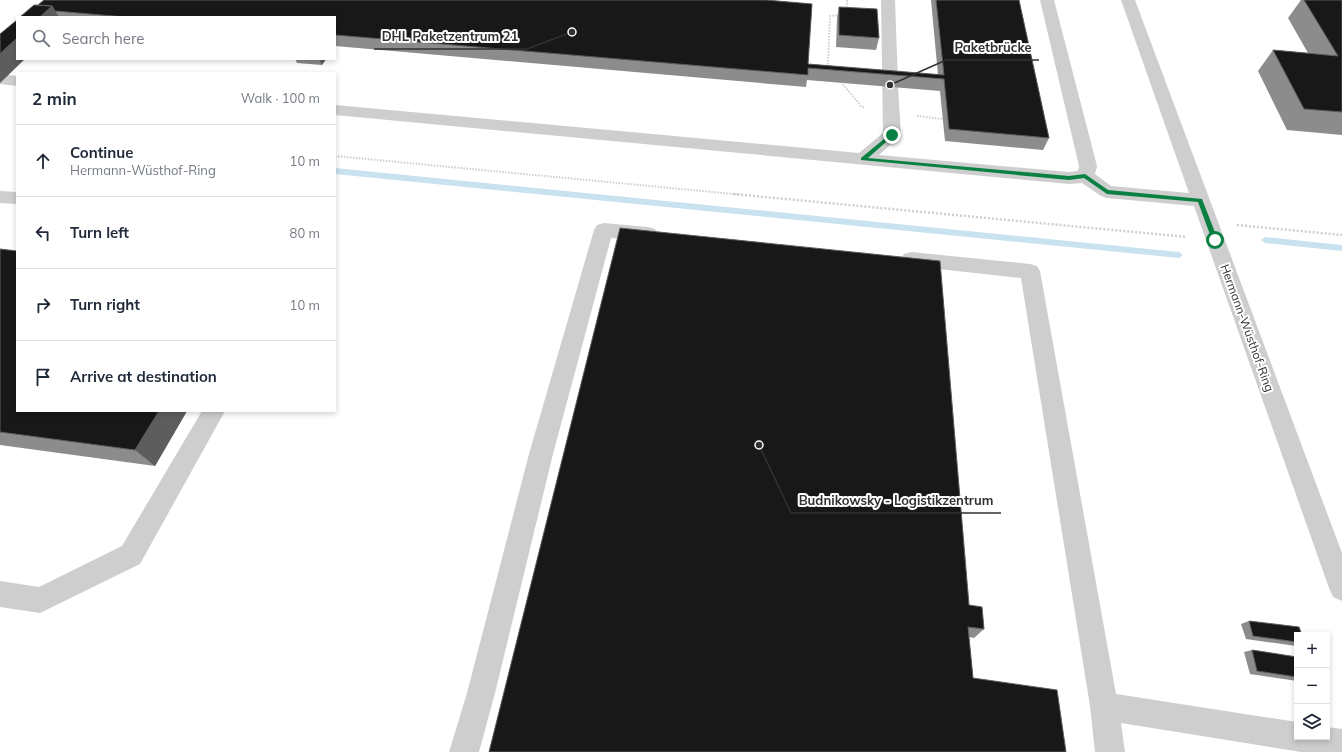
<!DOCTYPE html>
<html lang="en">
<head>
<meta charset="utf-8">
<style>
	:root { --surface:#fff; --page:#f2f2f3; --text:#1f2937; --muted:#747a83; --line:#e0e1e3 }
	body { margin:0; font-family:Mulish,sans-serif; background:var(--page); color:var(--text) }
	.controls { position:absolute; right:12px; bottom:12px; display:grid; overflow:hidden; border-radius:0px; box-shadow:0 2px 6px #0003 }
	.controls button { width:36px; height:36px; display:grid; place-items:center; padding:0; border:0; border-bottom:1px solid var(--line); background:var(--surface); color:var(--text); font:20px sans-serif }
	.stop { position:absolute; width:12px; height:12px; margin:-9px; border:3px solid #0b8043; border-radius:50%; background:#fff }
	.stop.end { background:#0b8043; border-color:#fff; box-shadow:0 1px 4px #0008 }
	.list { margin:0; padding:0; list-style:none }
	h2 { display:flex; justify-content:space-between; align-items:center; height:52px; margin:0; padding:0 16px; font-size:17px }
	h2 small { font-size:13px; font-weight:400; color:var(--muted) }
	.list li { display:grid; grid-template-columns:26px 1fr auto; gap:12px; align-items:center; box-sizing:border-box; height:72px; padding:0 16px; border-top:1px solid var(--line) }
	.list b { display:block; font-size:15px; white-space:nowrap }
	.list p { margin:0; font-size:13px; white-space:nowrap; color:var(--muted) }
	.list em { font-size:13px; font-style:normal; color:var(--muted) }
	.icon { flex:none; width:22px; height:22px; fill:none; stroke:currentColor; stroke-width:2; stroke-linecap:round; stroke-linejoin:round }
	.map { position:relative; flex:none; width:1342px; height:752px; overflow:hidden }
	.search { position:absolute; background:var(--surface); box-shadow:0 2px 6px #0003; left:16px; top:16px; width:320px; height:44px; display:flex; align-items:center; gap:10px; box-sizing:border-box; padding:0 14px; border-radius:0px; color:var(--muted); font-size:15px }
	.panel { position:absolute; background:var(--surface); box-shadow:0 2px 6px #0003; left:16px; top:72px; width:320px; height:340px; border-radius:0px }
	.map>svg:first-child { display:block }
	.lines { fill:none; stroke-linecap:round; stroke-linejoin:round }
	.stream { fill:#c9e2ef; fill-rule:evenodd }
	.path-far1 { stroke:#cecece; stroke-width:2; stroke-dasharray:1.5 1.5; stroke-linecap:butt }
	.path { stroke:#cecece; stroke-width:2.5; stroke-dasharray:2 2; stroke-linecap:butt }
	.minor { fill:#cecece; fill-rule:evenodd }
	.wall { fill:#8c8c8c }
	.shaded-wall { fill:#5d5d5d }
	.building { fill:#181818; stroke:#5d5d5d }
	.route { fill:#0b8043 }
	.labels { text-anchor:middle; stroke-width:4; stroke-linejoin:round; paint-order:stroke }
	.street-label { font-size:12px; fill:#313131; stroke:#fff }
	.leader { fill:none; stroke:#313131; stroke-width:1.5 }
	.callout-dot { fill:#313131; stroke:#fff; stroke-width:1.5 }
	.callout-label { font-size:13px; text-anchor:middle; font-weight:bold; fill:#313131; stroke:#fff; stroke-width:4; stroke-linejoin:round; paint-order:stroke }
</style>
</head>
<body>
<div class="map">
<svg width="1342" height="752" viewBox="0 0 1342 752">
	<rect width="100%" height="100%" fill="#fff"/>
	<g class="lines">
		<path class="stream" d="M335,168L1179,252L1183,255L1179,258L335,174Z
			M1265,237L1342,245V251L1265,243L1261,240Z"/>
		<path class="path-far1" d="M847,0V9
			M830,67L828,64L830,16L839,15
			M841,82L861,106L865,108
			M917,116L943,119
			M335,156L744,195"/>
		<path class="path" d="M733,194L1187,237
			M1237,225L1342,235"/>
		<path class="minor" d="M881,0H895L898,83L897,85L898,87L901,135L879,155L1069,172L1078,171L1079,166L1040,0H1054L1097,166L1095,174L1111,186L1189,193L1121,0H1135L1342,553V601L1333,597L1329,588L1194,206L1107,198L1101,196L1082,183L1069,184L335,115V105L859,153L883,133Z
			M0,74L17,76V86L0,84Z
			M0,191L17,192V204L0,203Z
			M604,223L648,227L655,229L658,234L655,239L648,241L611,238L553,454L495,693L479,752H449L467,693L529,454L594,230L597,225Z
			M911,252L1030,264L1037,266L1040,271L1116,694L1297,722V737H1327V727L1342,729V752H1301L1121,723L1125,752H1095L1090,706L1021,278L911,266L904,264L901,259L904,254Z
			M202,411H225L140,564L40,613L0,607V581L39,587L122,546Z"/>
	</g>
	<path class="wall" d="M44,0H766L812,4L808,64L938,75L931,0H1019L1049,138L1043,150L945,141L940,91L807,80L806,87L335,46V17H20L34,5H38Z
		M1301,0H1342V135L1287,130L1258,71L1273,50L1308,53L1288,18Z
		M839,7L879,38L876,50L836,47L837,18Z
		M295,59H326L322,65L297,63Z
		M0,249L187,411L155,466L0,445Z
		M969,605L984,629L974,638L969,637L973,678L489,752Z
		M1249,621L1297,635V645L1296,646L1246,639L1241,624Z
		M1252,650L1297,657V681L1250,674L1244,652Z"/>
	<path class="shaded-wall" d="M52,6L59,17H40Z
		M17,38V59H25L0,83V54Z
		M319,59H326L322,65Z
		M159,411H187L155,466L135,450Z"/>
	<path class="building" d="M44,0H766L812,4L808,64L944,75L936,0H1019L1049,138L949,129L944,79L808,68V75L335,35V17H125L55,11L52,6L38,5Z
		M1304,0H1342V112L1304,109L1273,50L1338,56Z
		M34,5L52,6L40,17H20Z
		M839,7L877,9L879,38L839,35Z
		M17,20V38L0,54V34Z
		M620,228L940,261L969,605L982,607L984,629L968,627L973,678L1057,690L1066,752H489Z
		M0,249L17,251V411H159L135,450L0,432Z
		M1249,621L1299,627L1302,635H1297V642L1253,636Z
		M1252,650L1297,657V677L1257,671Z"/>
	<path class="route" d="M890,134L894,135L868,158L1069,176L1085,174L1108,190L1202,199L1218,240L1215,242L1212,240L1198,202L1107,194L1084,178L1069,180L861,160V158Z"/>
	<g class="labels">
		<g class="street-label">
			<text transform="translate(1247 328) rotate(70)" y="4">Hermann-Wüsthof-Ring</text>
		</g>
	</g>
	<path class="leader" d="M572 32L527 49H374M890 85L946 60H1039M759 445L791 513H1001"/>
	<g class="callout-dot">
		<circle cx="572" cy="32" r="4"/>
		<circle cx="890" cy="85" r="4"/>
		<circle cx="759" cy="445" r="4"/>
	</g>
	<g class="callout-label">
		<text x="450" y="41">DHL Paketzentrum 21</text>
		<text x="993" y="52">Paketbrücke</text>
		<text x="896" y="505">Budnikowsky - Logistikzentrum</text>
	</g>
</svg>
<div class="controls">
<button>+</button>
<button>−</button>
<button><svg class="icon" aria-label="layers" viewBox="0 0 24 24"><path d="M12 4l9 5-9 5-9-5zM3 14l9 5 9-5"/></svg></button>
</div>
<div class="stop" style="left:1215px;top:240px"></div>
<div class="stop end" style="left:892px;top:135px"></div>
<div class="search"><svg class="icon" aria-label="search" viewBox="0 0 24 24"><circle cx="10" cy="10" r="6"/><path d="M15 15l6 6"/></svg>Search here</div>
<section class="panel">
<h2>2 min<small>Walk · 100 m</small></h2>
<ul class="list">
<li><svg class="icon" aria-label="ahead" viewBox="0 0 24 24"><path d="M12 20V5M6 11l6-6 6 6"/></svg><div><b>Continue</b><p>Hermann-Wüsthof-Ring</p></div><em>10 m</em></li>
<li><svg class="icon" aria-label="left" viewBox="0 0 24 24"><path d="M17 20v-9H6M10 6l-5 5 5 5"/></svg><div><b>Turn left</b></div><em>80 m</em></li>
<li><svg class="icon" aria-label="right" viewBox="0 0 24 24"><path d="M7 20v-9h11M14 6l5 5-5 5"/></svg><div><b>Turn right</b></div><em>10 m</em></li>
<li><svg class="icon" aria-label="arrive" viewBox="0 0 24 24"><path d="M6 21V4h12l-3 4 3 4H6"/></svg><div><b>Arrive at destination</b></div></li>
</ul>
</section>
</div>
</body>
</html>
